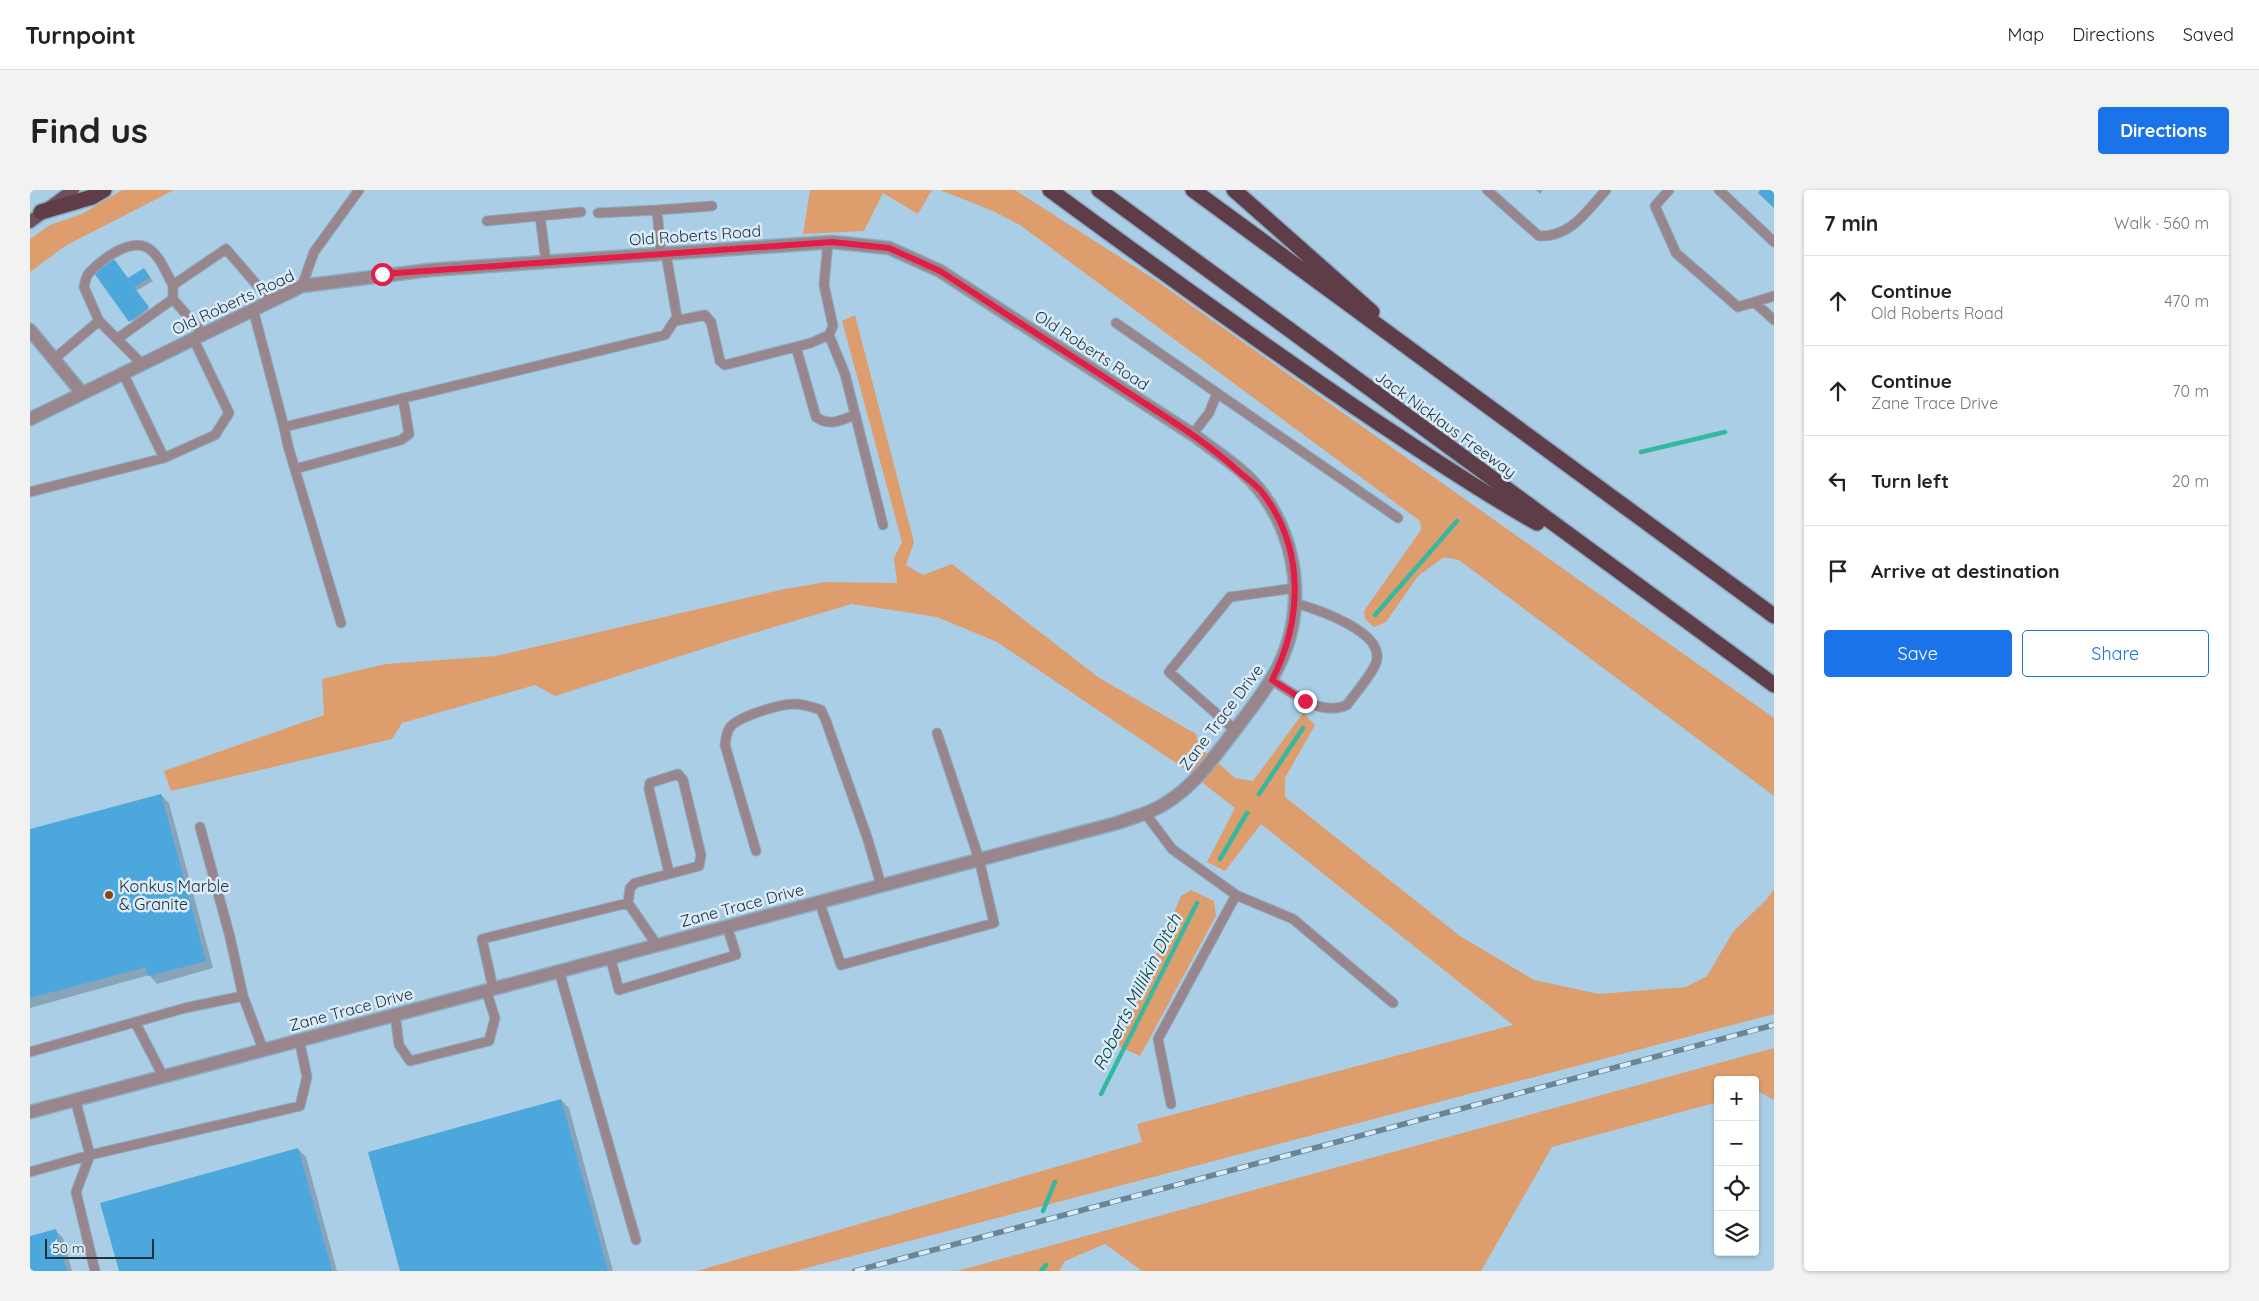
<!DOCTYPE html>
<html lang="en">
<head>
<meta charset="utf-8">
<style>
	:root { --surface:#fff; --page:#f2f2f2; --text:#222; --muted:#767676; --line:#e0e0e0; --accent:#1a73e8 }
	body { margin:0; font-family:Quicksand,sans-serif; background:var(--page); color:var(--text) }
	.controls { position:absolute; right:15px; bottom:15px; display:grid; overflow:hidden; border-radius:5px; box-shadow:0 1px 4px #0004 }
	.controls button { width:45px; height:45px; display:grid; place-items:center; padding:0; border:0; border-bottom:1px solid var(--line); background:var(--surface); color:var(--text); font:25px sans-serif }
	.scale { position:absolute; left:15px; bottom:12px; width:109px; box-sizing:border-box; padding-left:5px; border:2px solid #22303a; border-top:0; font-size:14px; line-height:18px; white-space:nowrap; color:#22303a; -webkit-text-stroke:4px #daecf9; paint-order:stroke }
	.stop { position:absolute; width:15px; height:15px; margin:-11px; border:4px solid #e11d48; border-radius:50%; background:#fff }
	.stop.end { background:#e11d48; border-color:#fff; box-shadow:0 1px 5px #0008 }
	.list { margin:0; padding:0; list-style:none }
	h2 { display:flex; justify-content:space-between; align-items:center; height:65px; margin:0; padding:0 20px; font-size:21px }
	h2 small { font-size:16px; font-weight:400; color:var(--muted) }
	.list li { display:grid; grid-template-columns:32px 1fr auto; gap:15px; align-items:center; box-sizing:border-box; height:90px; padding:0 20px; border-top:1px solid var(--line) }
	.list b { display:block; font-size:19px; white-space:nowrap }
	.list p { margin:0; font-size:16px; white-space:nowrap; color:var(--muted) }
	.list em { font-size:16px; font-style:normal; color:var(--muted) }
	.actions { display:flex; gap:10px; padding:15px 20px }
	.actions a { flex:1; padding:11px 0; border:1px solid var(--accent); border-radius:5px; text-align:center; font-size:18px; color:var(--accent) }
	.actions .main { background:var(--accent); color:#fff }
	.icon { flex:none; width:28px; height:28px; fill:none; stroke:currentColor; stroke-width:2; stroke-linecap:round; stroke-linejoin:round }
	.map { position:relative; flex:none; width:1744px; height:1081px; overflow:hidden; border-radius:5px }
	header { display:flex; align-items:center; gap:30px; box-sizing:border-box; height:70px; padding:0 25px; background:var(--surface); border-bottom:1px solid var(--line) }
	header strong { font-size:24px }
	nav { display:flex; gap:28px; margin-inline-start:auto; font-size:18px }
	.intro { display:flex; align-items:center; justify-content:space-between; box-sizing:border-box; height:120px; padding:0 30px }
	h1 { margin:0; font-size:35px }
	.button { padding:12px 22px; border-radius:5px; background:var(--accent); color:#fff; font-size:18px; font-weight:700 }
	main { display:flex; gap:30px; padding:0 30px }
	aside { flex:1; background:var(--surface); border-radius:5px; box-shadow:0 1px 4px #0004 }
	.map>svg:first-child { display:block }
	.green { fill:#de9d6d }
	.shadow { fill:#0003 }
	.lines { fill:none; stroke-linecap:round; stroke-linejoin:round }
	.stream { stroke:#34b9a0; stroke-width:4.5 }
	.building { fill:#4ca7dd }
	.lane-casing { stroke:#8cabc0; stroke-width:11 }
	.street-casing { stroke:#8cabc0; stroke-width:15 }
	.primary-casing { stroke:#8cabc0; stroke-width:15 }
	.highway-casing { stroke:#8cabc0; stroke-width:18 }
	.lane { stroke:#99868c; stroke-width:9 }
	.street { stroke:#99868c; stroke-width:12 }
	.primary { stroke:#6f505a; stroke-width:12 }
	.highway { stroke:#5f3d48; stroke-width:15 }
	.rail-casing { stroke:#6b8596; stroke-width:5.5 }
	.rail { stroke:#daecf9; stroke-width:4; stroke-dasharray:11; stroke-linecap:butt }
	.route { stroke:#e11d48; stroke-width:6 }
	.poi-dot { fill:#87490b; stroke:#daecf9; stroke-width:2 }
	.labels { text-anchor:middle; stroke-width:5; stroke-linejoin:round; paint-order:stroke }
	.street-label { font-size:16px; fill:#22303a; stroke:#daecf9 }
	.poi-label { font-size:16px; fill:#22303a; stroke:#daecf9; text-anchor:start }
	.water-label { font-size:18px; font-style:italic; fill:#003b31; stroke:#daecf9 }
</style>
</head>
<body>
<header>
<strong>Turnpoint</strong>
<nav><a>Map</a><a>Directions</a><a>Saved</a></nav>
</header>
<div class="intro"><h1>Find us</h1><a class="button">Directions</a></div>
<main>
<div class="map">
<svg width="1744" height="1081" viewBox="0 0 1744 1081">
	<rect width="100%" height="100%" fill="#aacee6"/>
	<path class="green" d="M92,0H144L35,56L0,82V49L20,35L52,24Z
		M780,0H902L888,24L853,3L834,41L773,44Z
		M910,0H985L1124,89L1744,528V606L1429,370L1414,367L1388,386L1356,432L1344,437L1335,429L1334,421L1391,340L1390,331L990,35L961,20Z
		M825,125L884,352L876,375L893,385L922,374L1068,487L1166,544L1170,557L1205,588L1223,591L1273,523L1285,535L1255,588V607L1430,746L1504,790L1569,804L1656,797L1677,786L1703,742L1737,709L1744,699V824L765,1081H667L1112,952L1107,934L1483,835L1231,634L1195,681L1177,672L1205,618L1152,577L967,452L907,427L822,414L707,448L525,506L505,495L372,533L362,549L141,601L134,581L294,525L292,489L356,474L466,466L755,399L796,392L867,393L864,368L872,352L812,131Z
		M1161,700L1184,711L1186,726L1110,866L1088,856L1151,706Z
		M1744,858V910L1728,901L1725,902V890H1688V912L1522,957L1451,1081H1112L1075,1054L1035,1071L1029,1081H927Z"/>
	<path class="shadow" d="M1506,0H1513L1510,4Z
		M114,79L123,91L106,101L119,119L102,132L98,90Z
		M131,605L139,613L183,778L127,794L119,785L0,818V640Z
		M531,910L539,918L583,1081H371Z
		M268,959L276,967L307,1081H90Z
		M25,1040L33,1048L42,1081H0V1047Z"/>
	<g class="lines">
		<path class="stream" d="M1611,262L1695,242
			M1345,425L1427,331
			M1229,604L1273,538
			M1190,669L1217,623
			M1071,904L1167,713
			M1013,1021L1025,992
			M1011,1081L1016,1075"/>
	</g>
	<path class="building" d="M1730,0H1744V18L1728,3Z
		M84,69L98,88L114,78L120,87L104,97L119,117L99,132L64,83Z
		M131,604L176,771L118,786L116,777L0,808V639Z
		M531,909L578,1081H370L338,962Z
		M268,958L302,1081H89L70,1013Z
		M26,1039L37,1081H0V1046Z"/>
	<g class="lines">
		<defs>
			<path id="lane" d="M1457,0L1509,46C1541,47 1556,22 1576,0
				M1639,0L1625,16L1646,63L1708,117L1744,106
				M1689,0L1744,52
				M568,23L627,20
				M510,26L516,72
				M457,31L551,22
				M631,64L627,20L682,16
				M272,96L284,62L329,0
				M143,109V95L196,59L240,110
				M1724,112L1744,130
				M223,119L254,237L635,145L647,127L636,64
				M69,131L54,97C55,92 56,86 59,83C71,70 98,49 116,57C129,63 136,83 143,95
				M645,131L675,125L681,132L690,171L695,175L781,153L799,145L803,136L794,95L798,52
				M1086,133L1187,203L1179,223L1162,245
				M799,145L815,184L853,335
				M87,149L143,109L173,144
				M766,157L786,227C800,237 811,230 825,225
				M24,169L69,131L112,174
				M1187,203L1368,328
				M254,237L258,256L311,433
				M134,268L185,245L199,223L163,148
				M265,279L371,250L379,244L373,208
				M0,302L134,268L93,183
				M1242,490C1262,503 1291,527 1317,515C1324,505 1342,484 1346,473C1357,442 1286,419 1265,413
				M1205,540L1139,482L1200,407L1266,398
				M1115,623L1142,659L1206,705L1128,849L1141,914
				M170,637L200,747L213,806
				M726,661L695,555C696,550 696,544 699,539C705,527 750,514 764,514C774,514 782,517 791,520L796,531L838,650L851,695
				M1206,705L1263,729L1363,813
				M789,711L811,775L964,733L949,669L907,543
				M598,713L600,698L605,693L669,676L671,665L653,590L648,584L620,593L619,599L639,683
				M580,767L589,800L706,765L697,736
				M529,781L606,1050
				M463,798L452,749L598,713L627,755
				M365,824L369,855L380,871L459,851L465,828L456,800
				M105,832L133,886
				M0,862L155,818L213,806L233,859
				M45,909L60,965L46,1002L65,1081
				M0,982L60,965L270,916L277,887L269,849"/>
			<path id="street" d="M0,140L52,203
				M0,229L272,96L399,80L802,52L859,58L910,81L1165,246C1185,261 1217,282 1231,302C1269,352 1276,421 1248,477C1238,498 1222,517 1208,536C1186,564 1167,594 1136,613C1122,623 1103,627 1087,633L0,922"/>
			<path id="primary" d="M0,32L43,0"/>
			<path id="highway" d="M1020,0C1129,80 1238,159 1350,234C1402,268 1453,303 1507,333
				M1069,0L1744,495
				M1163,0L1744,426
				M1204,0L1342,122
				M11,22L62,7L74,0"/>
		</defs>
		<use href="#lane" class="lane-casing"/>
		<use href="#street" class="street-casing"/>
		<use href="#primary" class="primary-casing"/>
		<use href="#highway" class="highway-casing"/>
		<use href="#lane" class="lane"/>
		<use href="#street" class="street"/>
		<use href="#primary" class="primary"/>
		<use href="#highway" class="highway"/>
		<defs>
			<path id="rail" d="M825,1081L1744,835"/>
		</defs>
		<use href="#rail" class="rail-casing"/>
		<use href="#rail" class="rail"/>
	</g>
	<g class="lines">
		<path class="route" d="M352,84L802,52L859,58L910,81C968,119 1027,157 1085,194C1127,222 1171,247 1208,281C1216,288 1225,294 1231,301C1275,357 1273,429 1242,490L1275,511"/>
	</g>
	<circle class="poi-dot" cx="79" cy="705" r="5"/>
	<g class="labels">
		<g class="street-label">
			<text transform="translate(665 45) rotate(-4)" y="6">Old Roberts Road</text>
			<text transform="translate(203 112) rotate(-25)" y="6">Old Roberts Road</text>
			<text transform="translate(1062 160) rotate(33)" y="6">Old Roberts Road</text>
			<text transform="translate(1416 234) rotate(36)" y="6">Jack Nicklaus Freeway</text>
			<text transform="translate(1191 527) rotate(-53)" y="6">Zane Trace Drive</text>
			<text transform="translate(712 715) rotate(-15)" y="6">Zane Trace Drive</text>
			<text transform="translate(321 819) rotate(-15)" y="6">Zane Trace Drive</text>
		</g>
		<g class="poi-label">
			<text x="89" y="702">Konkus Marble<tspan x="89" dy="18">&amp; Granite</tspan></text>
		</g>
		<g class="water-label">
			<text transform="translate(1107 802) rotate(-63)" y="6">Roberts Millikin Ditch</text>
		</g>
	</g>
</svg>
<div class="controls">
<button>+</button>
<button>−</button>
<button><svg class="icon" aria-label="locate" viewBox="0 0 24 24"><circle cx="12" cy="12" r="6"/><path d="M12 2v4M12 18v4M2 12h4M18 12h4"/></svg></button>
<button><svg class="icon" aria-label="layers" viewBox="0 0 24 24"><path d="M12 4l9 5-9 5-9-5zM3 14l9 5 9-5"/></svg></button>
</div>
<div class="scale">50 m</div>
<div class="stop" style="left:352px;top:84px"></div>
<div class="stop end" style="left:1275px;top:511px"></div>
</div>
<aside>
<h2>7 min<small>Walk · 560 m</small></h2>
<ul class="list">
<li><svg class="icon" aria-label="ahead" viewBox="0 0 24 24"><path d="M12 20V5M6 11l6-6 6 6"/></svg><div><b>Continue</b><p>Old Roberts Road</p></div><em>470 m</em></li>
<li><svg class="icon" aria-label="ahead" viewBox="0 0 24 24"><path d="M12 20V5M6 11l6-6 6 6"/></svg><div><b>Continue</b><p>Zane Trace Drive</p></div><em>70 m</em></li>
<li><svg class="icon" aria-label="left" viewBox="0 0 24 24"><path d="M17 20v-9H6M10 6l-5 5 5 5"/></svg><div><b>Turn left</b></div><em>20 m</em></li>
<li><svg class="icon" aria-label="arrive" viewBox="0 0 24 24"><path d="M6 21V4h12l-3 4 3 4H6"/></svg><div><b>Arrive at destination</b></div></li>
</ul>
<div class="actions"><a class="main">Save</a><a>Share</a></div>
</aside>
</main>
</body>
</html>
